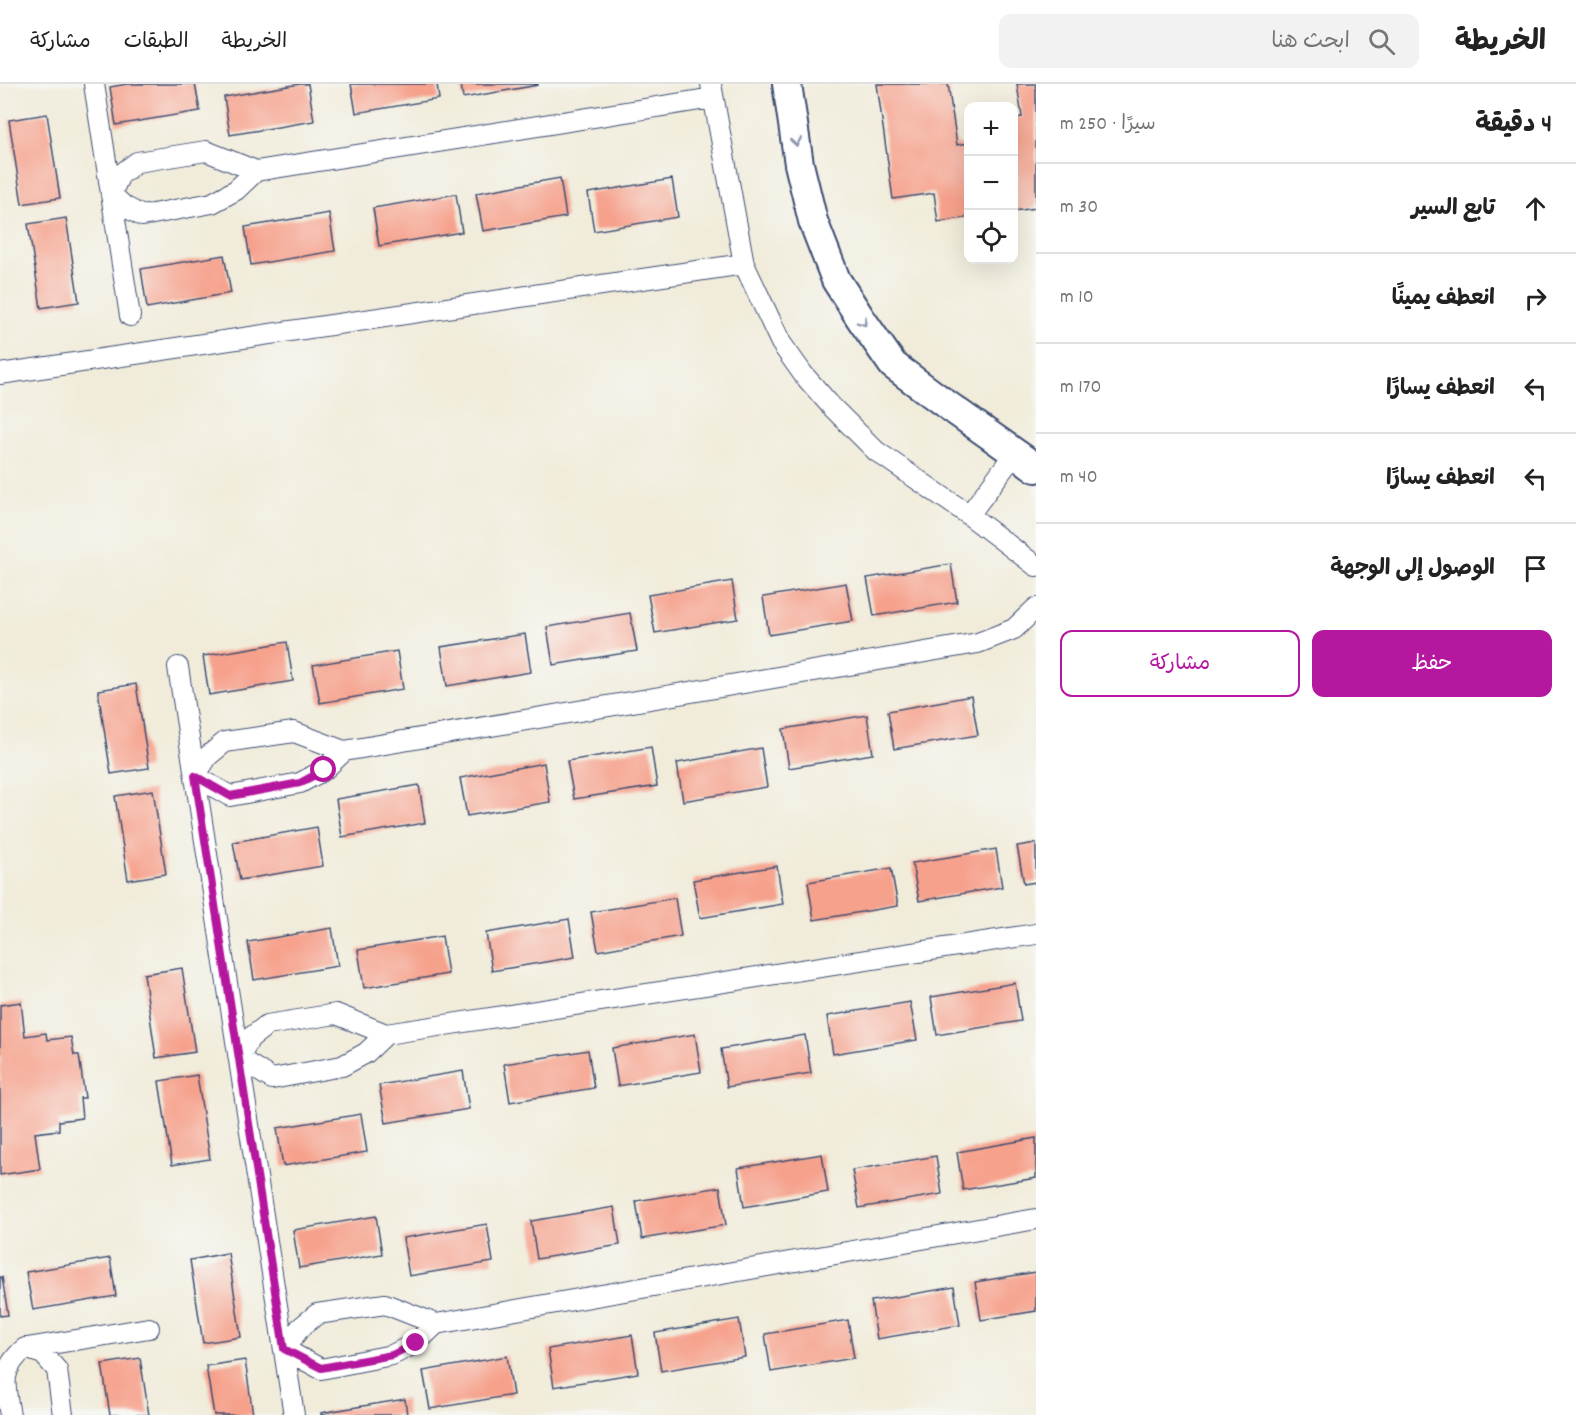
<!DOCTYPE html>
<html lang="ar">
<head>
<meta charset="utf-8">
<style>
	:root { --surface:#fff; --page:#f2f2f2; --text:#222; --muted:#767676; --line:#e0e0e0; --accent:#b5179e }
	body { margin:0; font-family:Dekko,"Playpen Sans Arabic",sans-serif; background:var(--page); color:var(--text); direction:rtl }
	.controls { position:absolute; right:18px; top:18px; display:grid; overflow:hidden; border-radius:12px; box-shadow:0 6px 24px #0002 }
	.controls button { width:54px; height:54px; display:grid; place-items:center; padding:0; border:0; border-bottom:2px solid var(--line); background:var(--surface); color:var(--text); font:30px sans-serif }
	.stop { position:absolute; width:18px; height:18px; margin:-14px; border:4px solid #b5179e; border-radius:50%; background:#fff }
	.stop.end { background:#b5179e; border-color:#fff; box-shadow:0 2px 6px #0008 }
	.list { margin:0; padding:0; list-style:none }
	h2 { display:flex; justify-content:space-between; align-items:center; height:78px; margin:0; padding:0 24px; font-size:26px }
	h2 small { font-size:20px; font-weight:400; color:var(--muted) }
	.list li { display:grid; grid-template-columns:39px 1fr auto; gap:18px; align-items:center; box-sizing:border-box; height:90px; padding:0 24px; border-top:2px solid var(--line) }
	.list b { display:block; font-size:22px; white-space:nowrap }
	.list em { font-size:20px; font-style:normal; color:var(--muted) }
	.actions { display:flex; gap:12px; padding:18px 24px }
	.actions a { flex:1; padding:14px 0; border:2px solid var(--accent); border-radius:12px; text-align:center; font-size:21px; color:var(--accent) }
	.actions .main { background:var(--accent); color:#fff }
	.icon { flex:none; width:33px; height:33px; fill:none; stroke:currentColor; stroke-width:2; stroke-linecap:round; stroke-linejoin:round }
	.map { position:relative; flex:none; width:1036px; height:1331px; overflow:hidden; direction:ltr }
	header { display:flex; align-items:center; gap:36px; box-sizing:border-box; height:84px; padding:0 30px; background:var(--surface); border-bottom:2px solid var(--line) }
	header strong { font-size:28px }
	nav { display:flex; gap:33px; margin-inline-start:auto; font-size:21px }
	.search { width:420px; height:54px; background:var(--page); display:flex; align-items:center; gap:15px; box-sizing:border-box; padding:0 21px; border-radius:12px; color:var(--muted); font-size:22px }
	main { display:flex }
	aside { flex:1; background:var(--surface) }
	.map>svg:first-child { display:block }
	.building { fill:#f6a18c }
	.lines { fill:none; stroke-linecap:round; stroke-linejoin:round }
	.street-casing { stroke:#3b4b71; stroke-width:22 }
	.secondary-casing { stroke:#3b4b71; stroke-width:32 }
	.street { stroke:#fff; stroke-width:20 }
	.secondary { stroke:#fff; stroke-width:28 }
	.oneway { stroke:#8d97ae }
	.route { stroke:#b5179e; stroke-width:8 }
</style>
</head>
<body>
<header>
<strong>الخريطة</strong>
<div class="search"><svg class="icon" aria-label="search" viewBox="0 0 24 24"><circle cx="10" cy="10" r="6"/><path d="M15 15l6 6"/></svg>ابحث هنا</div>
<nav><a>الخريطة</a><a>الطبقات</a><a>مشاركة</a></nav>
</header>
<main>
<aside>
<h2>4 دقيقة<small>سيرًا · 250 m</small></h2>
<ul class="list">
<li><svg class="icon" aria-label="ahead" viewBox="0 0 24 24"><path d="M12 20V5M6 11l6-6 6 6"/></svg><div><b>تابع السير</b></div><em>30 m</em></li>
<li><svg class="icon" aria-label="right" viewBox="0 0 24 24"><path d="M7 20v-9h11M14 6l5 5-5 5"/></svg><div><b>انعطف يمينًا</b></div><em>10 m</em></li>
<li><svg class="icon" aria-label="left" viewBox="0 0 24 24"><path d="M17 20v-9H6M10 6l-5 5 5 5"/></svg><div><b>انعطف يسارًا</b></div><em>170 m</em></li>
<li><svg class="icon" aria-label="left" viewBox="0 0 24 24"><path d="M17 20v-9H6M10 6l-5 5 5 5"/></svg><div><b>انعطف يسارًا</b></div><em>40 m</em></li>
<li><svg class="icon" aria-label="arrive" viewBox="0 0 24 24"><path d="M6 21V4h12l-3 4 3 4H6"/></svg><div><b>الوصول إلى الوجهة</b></div></li>
</ul>
<div class="actions"><a class="main">حفظ</a><a>مشاركة</a></div>
</aside>
<div class="map">
<svg width="1036" height="1331" viewBox="0 0 1036 1331">
	<rect width="100%" height="100%" fill="#f6f6f2"/>
	<filter id="ink" filterUnits="userSpaceOnUse"><feTurbulence type="fractalNoise" baseFrequency=".0167" numOctaves="2"/><feDisplacementMap in="SourceGraphic" scale="12" xChannelSelector="R" yChannelSelector="G"/><feConvolveMatrix kernelMatrix="1 2 1 2 8 2 1 2 1" color-interpolation-filters="sRGB"/></filter>
	<filter id="wash" filterUnits="userSpaceOnUse"><feTurbulence type="fractalNoise" baseFrequency=".008" numOctaves="4" result="noise"/><feDisplacementMap in="SourceGraphic" scale="24" xChannelSelector="R" yChannelSelector="G"/><feGaussianBlur stdDeviation="1.35" result="paint"/><feColorMatrix in="noise" values="0 0 0 0 0 0 0 0 0 0 0 0 0 0 0 0 0 1.4 0 .05"/><feComposite in="paint" operator="in"/></filter>
	<g filter="url(#wash)">
		<rect width="100%" height="100%" fill="#f1ecda"/>
		<g id="blocks">
			<path class="building" d="M127,0H195L200,27L116,41L110,3Z
				M300,0H308L314,37L230,51L224,13Z
				M351,0H437L439,15L356,29Z
				M461,0H538V1L463,14Z
				M877,0H948L957,61L969,59V133L938,138L934,109L893,115Z
				M1017,0H1036V124L1014,127V34L1022,33Z
				M47,30L60,114L22,120L9,36Z
				M560,94L566,133L483,147L476,109Z
				M672,95L678,133L594,147L588,109Z
				M456,110L462,148L379,162L373,124Z
				M329,129L335,167L251,181L245,143Z
				M66,134L79,218L41,224L28,140Z
				M224,171L231,209L147,224L141,185Z
				M951,480L957,518L874,532L867,494Z
				M732,497L738,535L655,549L648,511Z
				M846,499L853,537L769,551L763,513Z
				M630,529L637,567L553,581L547,543Z
				M525,550L531,588L447,602L441,563Z
				M287,558L293,597L209,611L203,572Z
				M397,567L403,605L320,619L313,581Z
				M136,600L149,684L111,690L98,606Z
				M971,612L978,651L894,665L888,627Z
				M867,631L873,670L789,684L783,645Z
				M651,663L657,702L574,715L567,677Z
				M761,664L767,703L683,717L677,679Z
				M544,679L550,718L467,732L460,694Z
				M419,701L425,739L342,753L336,715Z
				M153,706L166,790L128,796L115,712Z
				M317,743L323,782L240,796L233,758Z
				M1036,759V798L1024,800L1017,762Z
				M996,765L1002,803L919,817L912,779Z
				M777,782L783,820L700,834L693,796Z
				M891,784L898,822L814,836L808,798Z
				M675,814L681,852L598,867L591,828Z
				M569,835L575,873L492,887L486,849Z
				M332,844L338,882L254,896L248,858Z
				M442,852L448,890L364,904L358,866Z
				M182,884L195,968L156,974L144,890Z
				M1015,899L1021,937L937,951L931,913Z
				M21,918L25,952L46,949L47,956L71,953L74,971H79L85,1014H80L82,1034L59,1037V1046L35,1049L40,1085L0,1091V921Z
				M910,918L917,956L833,970L827,932Z
				M695,950L701,988L618,1002L612,964Z
				M805,951L811,989L727,1003L721,965Z
				M588,966L594,1004L510,1018L504,980Z
				M463,987L469,1025L386,1039L379,1001Z
				M197,991L210,1075L172,1081L159,997Z
				M361,1030L367,1068L283,1082L277,1044Z
				M1036,1054V1094L963,1106L957,1068Z
				M822,1070L828,1108L744,1123L738,1084Z
				M936,1072L942,1110L859,1124L852,1086Z
				M720,1103L726,1141L642,1155L636,1117Z
				M614,1123L620,1161L537,1175L531,1137Z
				M376,1132L382,1170L299,1184L293,1146Z
				M487,1140L493,1178L409,1192L403,1154Z
				M228,1169L241,1253L203,1259L190,1176Z
				M110,1174L116,1212L33,1226L26,1188Z
				M1036,1188V1227L981,1236L975,1198Z
				M0,1193H2L8,1231L0,1232Z
				M954,1203L960,1241L877,1255L871,1217Z
				M739,1235L745,1273L661,1287L655,1249Z
				M848,1236L854,1274L771,1288L765,1250Z
				M632,1251L638,1289L554,1303L548,1265Z
				M507,1272L513,1311L430,1325L423,1287Z
				M140,1274L149,1331H110L102,1280Z
				M245,1276L253,1331H214L206,1282Z
				M405,1315L407,1331H321V1329Z"/>
		</g>
	</g>
	<g filter="url(#ink)">
		<use href="#blocks" fill-opacity="0" stroke="#3b4b71" stroke-width="1.5"/>
		<g class="lines">
			<defs>
				<path id="street" d="M94,0L130,232
					M711,0L744,180L781,259L803,290L831,322L876,367L969,431L1036,482
					M256,87L236,106L212,119L142,132L124,122L111,110L120,91L137,78L206,67L256,87L713,14
					M0,290L744,180
					M969,431L1015,369
					M178,583L294,1331
					M344,667L324,686L300,699L230,712L195,692L208,672L225,658L294,648L344,667L978,559L1014,545L1036,524
					M386,950L366,969L342,982L272,995L239,974L250,954L267,941L336,930L386,950L1036,850
					M436,1240L416,1259L392,1271L321,1285L284,1265L300,1244L317,1230L385,1220L436,1240L1036,1135
					M27,1264L149,1244
					M10,1331C4,1299 0,1286 25,1264L43,1270L57,1286L63,1331"/>
				<path id="secondary" d="M787,0L799,80L813,137L836,196L861,235L893,281L943,318L1036,384"/>
			</defs>
			<use href="#street" class="street-casing"/>
			<use href="#secondary" class="secondary-casing"/>
			<use href="#street" class="street"/>
			<use href="#secondary" class="secondary"/>
		</g>
		<defs><path id="oneway-chevron" d="M-2-3.5L2.5 0L-2 3.5" fill="none" stroke-width="1.6" stroke-linecap="round" stroke-linejoin="round" transform="scale(1.5)"/></defs>
		<g class="oneway">
			<use href="#oneway-chevron" transform="translate(796 58) rotate(81)"/>
			<use href="#oneway-chevron" transform="translate(863 238) rotate(55)"/>
		</g>
	</g>
	<g class="lines" filter="url(#ink)">
		<path class="route" d="M324,686L300,699L230,712L195,692L284,1265L321,1284L392,1271L416,1259"/>
	</g>
</svg>
<div class="controls">
<button>+</button>
<button>−</button>
<button><svg class="icon" aria-label="locate" viewBox="0 0 24 24"><circle cx="12" cy="12" r="6"/><path d="M12 2v4M12 18v4M2 12h4M18 12h4"/></svg></button>
</div>
<div class="stop" style="left:324px;top:686px"></div>
<div class="stop end" style="left:416px;top:1259px"></div>
</div>
</main>
</body>
</html>
